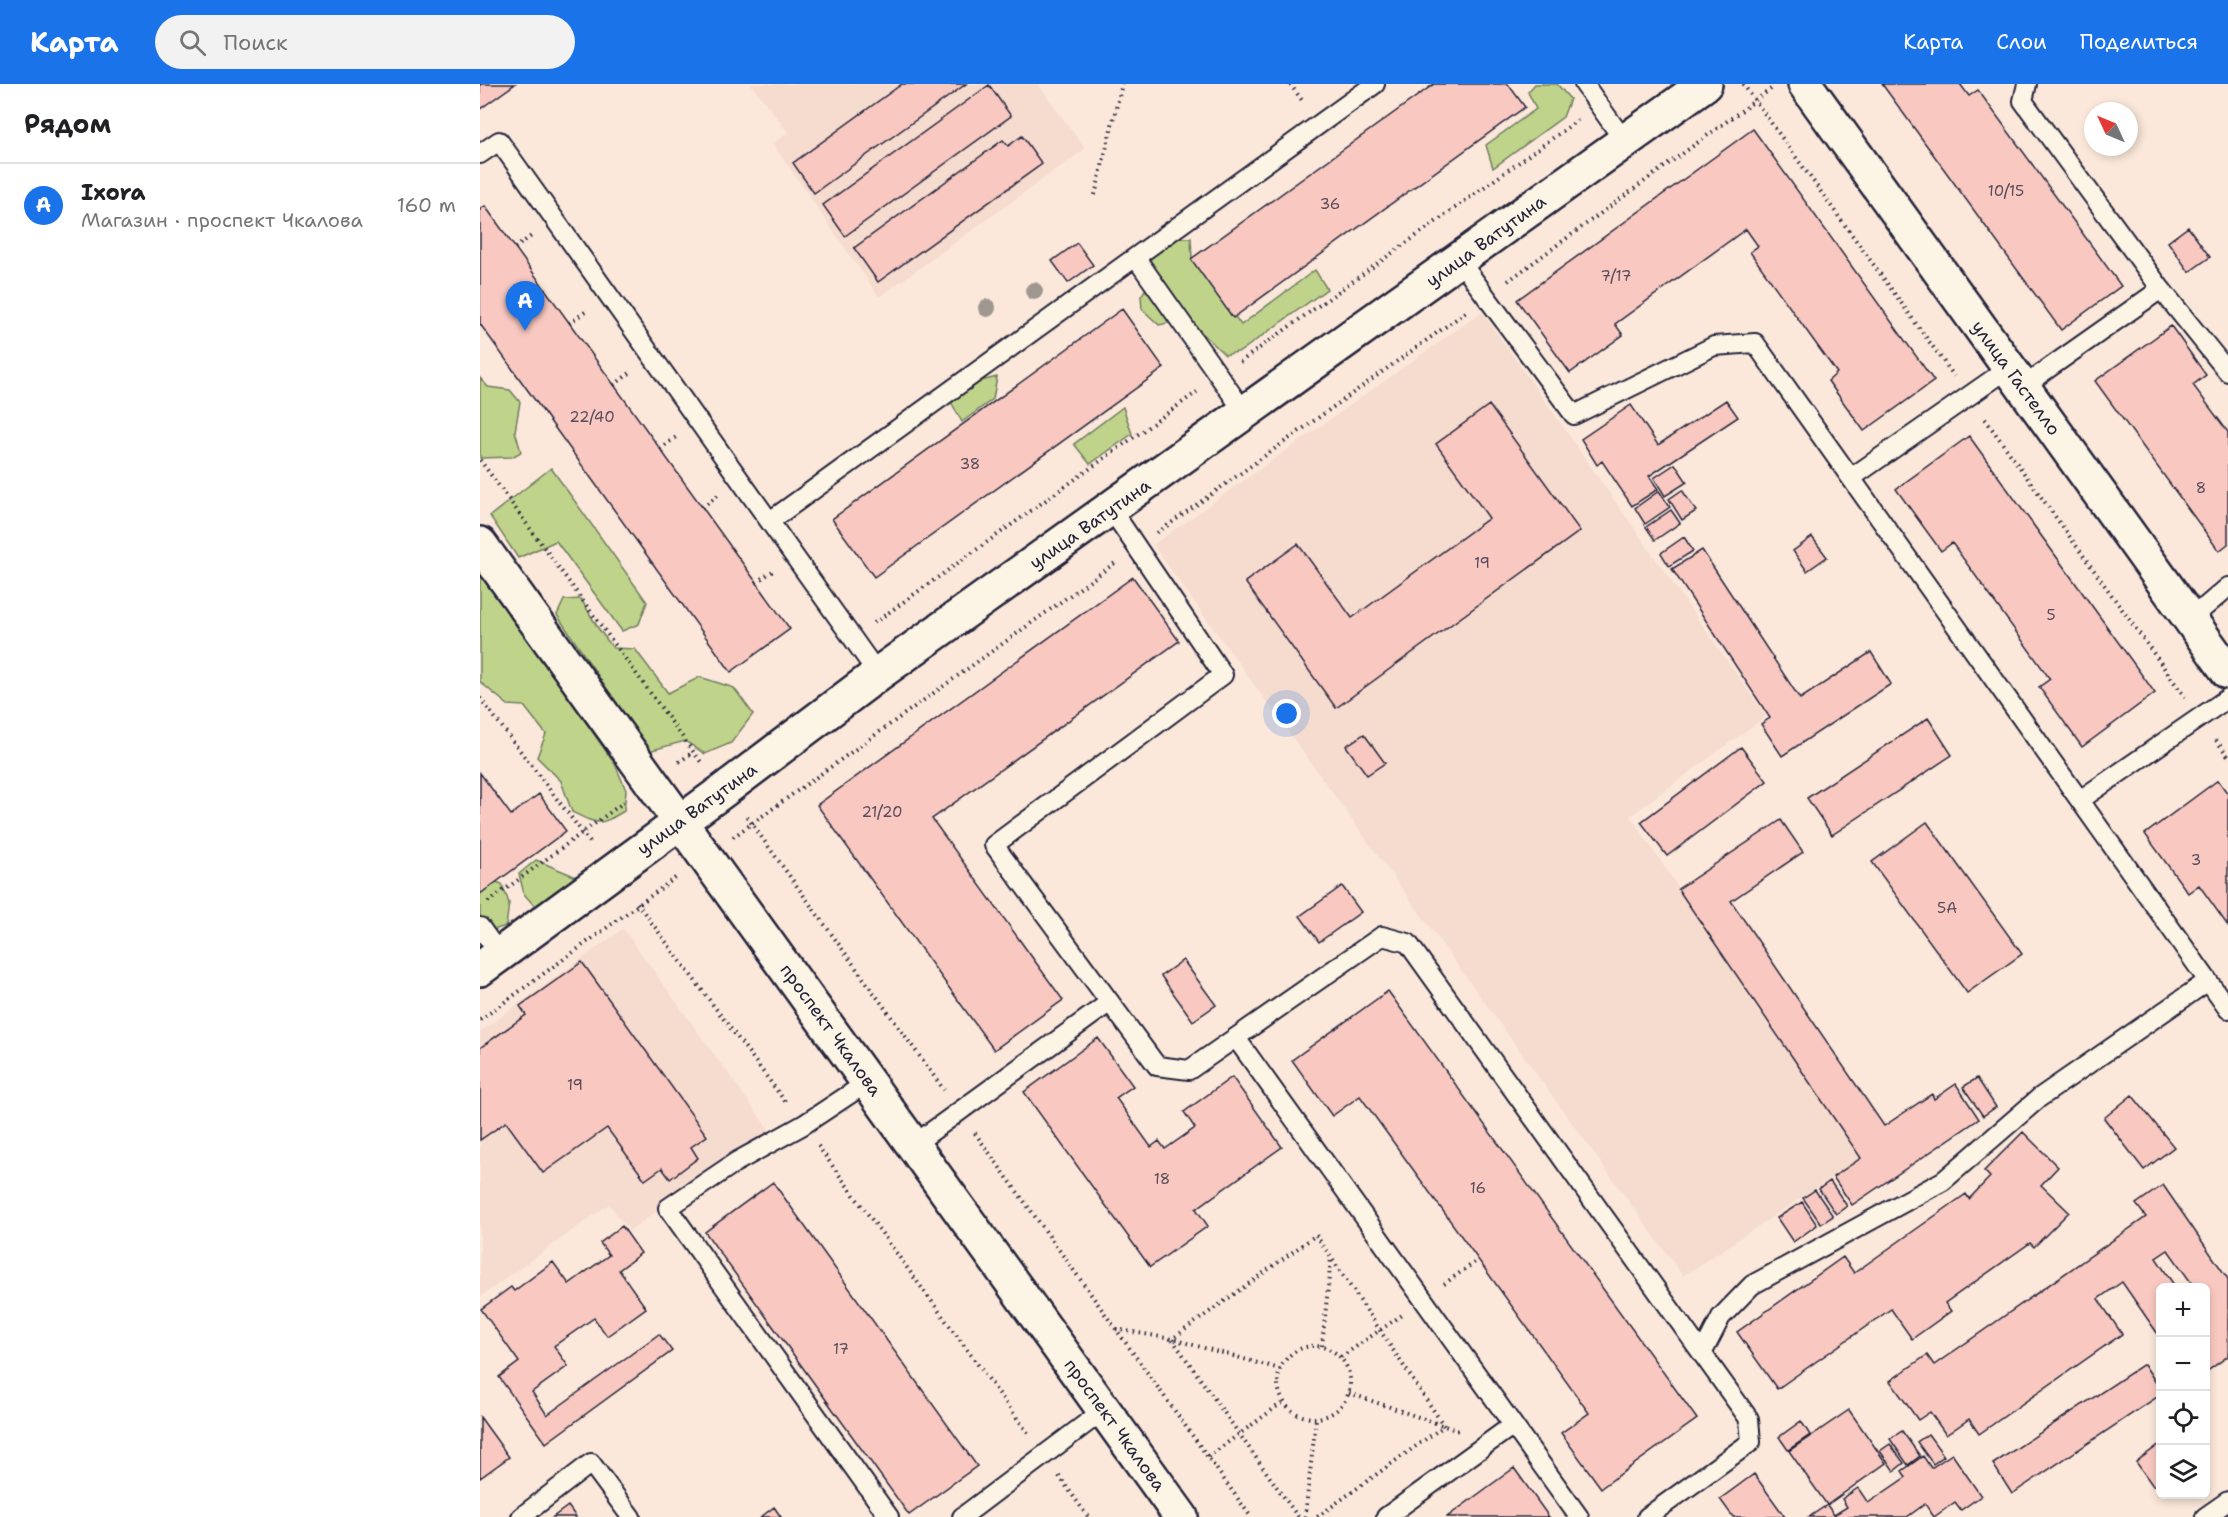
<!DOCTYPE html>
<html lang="ru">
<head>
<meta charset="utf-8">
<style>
	:root { --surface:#fff; --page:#f2f2f2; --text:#202124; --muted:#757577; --line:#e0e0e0; --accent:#1a73e8 }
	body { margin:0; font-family:"Shantell Sans",sans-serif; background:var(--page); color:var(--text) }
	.controls { position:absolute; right:18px; bottom:18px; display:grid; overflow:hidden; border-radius:9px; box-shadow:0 3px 9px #0003 }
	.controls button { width:54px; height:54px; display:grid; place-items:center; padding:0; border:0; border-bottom:2px solid var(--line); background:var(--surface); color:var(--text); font:30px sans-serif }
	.compass { position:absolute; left:1604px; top:18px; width:54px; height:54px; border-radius:50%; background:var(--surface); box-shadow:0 3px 9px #0003; rotate:314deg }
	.you { position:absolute; left:807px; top:630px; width:21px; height:21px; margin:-15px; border:4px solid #fff; border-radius:50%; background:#1a73e8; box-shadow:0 0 0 9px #1a73e833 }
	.badge { display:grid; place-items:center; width:39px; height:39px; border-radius:50%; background:var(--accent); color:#fff; font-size:20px; font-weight:700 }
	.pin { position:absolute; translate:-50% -50px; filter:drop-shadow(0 2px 3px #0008) }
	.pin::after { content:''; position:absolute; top:32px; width:21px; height:18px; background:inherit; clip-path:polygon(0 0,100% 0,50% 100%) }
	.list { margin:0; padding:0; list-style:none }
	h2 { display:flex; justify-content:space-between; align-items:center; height:78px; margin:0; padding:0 24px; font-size:26px }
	h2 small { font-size:20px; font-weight:400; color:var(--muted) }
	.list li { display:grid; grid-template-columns:39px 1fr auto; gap:18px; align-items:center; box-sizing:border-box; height:84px; padding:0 24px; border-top:2px solid var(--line) }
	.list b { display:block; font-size:22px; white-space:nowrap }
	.list p { margin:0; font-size:20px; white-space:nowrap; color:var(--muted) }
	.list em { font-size:20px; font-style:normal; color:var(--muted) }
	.icon { flex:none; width:33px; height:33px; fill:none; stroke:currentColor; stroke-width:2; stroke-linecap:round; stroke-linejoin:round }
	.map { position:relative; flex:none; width:1748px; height:1433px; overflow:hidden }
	header { display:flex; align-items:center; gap:36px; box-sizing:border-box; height:84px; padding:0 30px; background:var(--accent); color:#fff }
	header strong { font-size:28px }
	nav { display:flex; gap:33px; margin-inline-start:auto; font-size:21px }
	.search { width:420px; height:54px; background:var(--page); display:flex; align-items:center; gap:15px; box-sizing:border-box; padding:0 21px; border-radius:33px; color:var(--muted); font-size:22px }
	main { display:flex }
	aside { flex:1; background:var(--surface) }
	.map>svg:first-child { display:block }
	.built { fill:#f6dbcf }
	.green { fill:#bfd48a; stroke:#707b62; stroke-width:1.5 }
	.building { fill:#f9c9c1; stroke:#22223b; stroke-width:1.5 }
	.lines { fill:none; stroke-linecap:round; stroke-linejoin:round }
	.lane-casing { stroke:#22223b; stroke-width:22 }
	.street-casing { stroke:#22223b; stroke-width:38 }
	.secondary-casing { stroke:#22223b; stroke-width:38 }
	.path { stroke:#22223b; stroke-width:4; stroke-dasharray:1.5 4.5; stroke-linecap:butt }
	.lane { stroke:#fcf5e5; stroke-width:18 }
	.street { stroke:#fcf5e5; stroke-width:33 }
	.secondary { stroke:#fcf5e5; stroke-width:33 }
	.tree { fill:#9e9890 }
	.labels { text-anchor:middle; stroke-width:5; stroke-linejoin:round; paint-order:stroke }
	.number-label { font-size:15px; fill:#584c5c }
	.street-label { font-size:18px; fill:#22223b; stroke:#fcf5e5 }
</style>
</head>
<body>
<header>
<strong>Карта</strong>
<div class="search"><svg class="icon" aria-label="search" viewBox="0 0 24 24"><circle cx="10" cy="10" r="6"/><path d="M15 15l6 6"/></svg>Поиск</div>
<nav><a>Карта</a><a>Слои</a><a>Поделиться</a></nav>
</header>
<main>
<aside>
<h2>Рядом<small></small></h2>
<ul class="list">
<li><span class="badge">A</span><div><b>Ixora</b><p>Магазин · проспект Чкалова</p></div><em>160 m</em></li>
</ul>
</aside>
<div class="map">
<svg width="1748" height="1433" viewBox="0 0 1748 1433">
	<rect width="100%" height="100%" fill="#fbe8da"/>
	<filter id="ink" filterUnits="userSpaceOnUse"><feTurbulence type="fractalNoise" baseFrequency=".0167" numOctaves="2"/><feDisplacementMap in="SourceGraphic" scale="12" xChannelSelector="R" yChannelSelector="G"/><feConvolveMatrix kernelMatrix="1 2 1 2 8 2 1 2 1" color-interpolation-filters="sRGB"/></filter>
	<g filter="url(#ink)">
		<path class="built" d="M271,0H558L605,65L399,213L293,60L308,48Z
			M1002,228L1286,632L1150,732L1381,1074L1203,1192L673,461Z
			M143,845L289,1046L149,1147L129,1120L0,1213V948Z"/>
		<path class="green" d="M1055,0H1077L1090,15L1083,33L1013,84L1006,61L1056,25L1048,8Z
			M670,153L711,154L712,174L761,241L835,186L847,205L761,267L745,271L708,235L679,241L662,225L661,212L674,193L659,187Z
			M517,293L513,315L482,338L470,316L489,300Z
			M0,294L8,303L30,306L40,318L35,347L41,368L32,373L0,374Z
			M643,323L652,350L610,380L594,360Z
			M71,384L167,518L159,540L142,547L76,457L38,474L10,432Z
			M0,487L135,680L146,706L144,727C119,742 119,741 92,728L81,697L57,673L66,650L44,622L28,621L0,598Z
			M101,515L118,544L133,564L155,565L188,609L220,593L254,604L273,630L251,659L225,670L205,657L169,667L77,531L84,516Z
			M56,776L94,792L91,806L58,826L44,810L39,790Z
			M0,792L22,800L29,819L26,842L10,847L0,842Z"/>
		<path class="building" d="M0,0H35L0,25Z
			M422,0H486L334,109L313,79Z
			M954,0H1028L1045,23L753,234L711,175Z
			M1402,0H1480L1489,12L1498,6L1641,202L1581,246Z
			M509,1L531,32L365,152L343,121Z
			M1273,45L1454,297L1384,347L1348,297L1357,289L1270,168L1278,162L1266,145L1135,240L1143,251L1090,289L1037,216Z
			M542,52L562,80L398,198L374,164L523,56L528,62Z
			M5,122L310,545L251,588L0,240V125Z
			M1708,143L1730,173L1709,188L1688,158Z
			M597,159L613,181L588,199L572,177Z
			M642,225L684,284L394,493L352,435Z
			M1691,242L1726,291L1713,301L1748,348V460L1739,467L1615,297Z
			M1246,316L1258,333L1169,392L1178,405L1152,422L1122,377L1117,381L1101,355L1151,321L1178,361Z
			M1009,321L1100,447L856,624L765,498L818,460L872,534L1009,434L956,360Z
			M1489,352L1675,609L1602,663L1559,603L1570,595L1472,459L1461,467L1416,405Z
			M1195,380L1207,398L1185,412L1174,394Z
			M1202,406L1216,427L1202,436L1189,415Z
			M1179,407L1190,423L1165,440L1155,424Z
			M1191,426L1200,439L1175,456L1166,443Z
			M1204,453L1213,467L1189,482L1181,469Z
			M1332,453L1347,473L1327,487L1313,467Z
			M1222,466L1320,615L1391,568L1411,600L1302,672L1281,640L1290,634L1192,485Z
			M653,493L699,557L452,735L583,916L514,966L337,721Z
			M1448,634L1472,671L1352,751L1327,714Z
			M884,650L905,679L887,691L866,662Z
			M1261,663L1287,697L1187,772L1161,738Z
			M0,689L31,731L59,710L86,747L0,810Z
			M1738,696L1748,710V842L1719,801L1708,809L1665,750Z
			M1301,736L1323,768L1251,817L1404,1042L1452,1010L1454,1015L1476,1000L1499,1035L1372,1121L1353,1093L1381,1074L1198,805Z
			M1447,738L1542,870L1487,909L1392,778Z
			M862,802L881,828L839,858L820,832Z
			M703,876L736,921L713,937L681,892Z
			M102,878L227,1052L211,1063L218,1074L190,1095L182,1084L165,1096L127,1044L63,1089L26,1038L0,1056V964L46,931L40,922Z
			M908,907L1217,1335L1121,1404L1081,1349L1109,1329L880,1012L852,1032L812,976Z
			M618,954L653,1002L636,1014L671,1063L679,1057L685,1065L715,1044L704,1028L752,993L802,1063L716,1125L728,1142L670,1183L544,1008Z
			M1497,994L1516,1023L1503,1032L1483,1003Z
			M1652,1011L1694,1063L1664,1086L1624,1034Z
			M1543,1048L1578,1083L1561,1101L1589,1128L1554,1163L1550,1159L1465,1219L1471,1227L1432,1255L1411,1225L1297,1305L1257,1248L1363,1173L1374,1189L1486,1110L1489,1115L1510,1093L1504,1087Z
			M1350,1097L1367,1122L1356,1130L1339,1105Z
			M293,1098L497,1382L429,1431L225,1148Z
			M1683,1101L1748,1195V1272L1726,1288V1225L1728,1223L1726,1219V1204H1715L1688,1166L1676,1174L1696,1204H1680V1253L1642,1198L1618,1215L1642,1250L1499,1350L1489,1335L1466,1351L1450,1328L1438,1336L1410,1297L1447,1271L1454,1281L1666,1133L1656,1120Z
			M1335,1106L1353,1132L1341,1140L1323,1114Z
			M1322,1118L1337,1141L1313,1158L1297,1134Z
			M142,1142L161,1169L139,1186L166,1224L127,1252L114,1234L74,1262L88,1282L52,1308L67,1331L179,1250L192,1267L66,1359L19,1293L39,1278L1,1225L31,1203L34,1207L73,1178L89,1200L129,1171L120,1159Z
			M1664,1280L1680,1305V1311L1532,1410L1513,1380Z
			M1369,1326L1406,1379L1347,1421L1309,1367Z
			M0,1333L29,1373L0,1394Z
			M1321,1337L1330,1351L1308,1366L1299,1353Z
			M1422,1347L1440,1372L1428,1381L1410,1355Z
			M1448,1350L1464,1372L1453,1380L1437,1358Z
			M1410,1360L1424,1379L1414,1387L1400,1367Z
			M1680,1360V1396L1673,1402L1656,1378Z
			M1472,1370L1501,1412L1481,1426L1475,1418L1454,1433L1445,1420L1427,1433H1329L1347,1421L1354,1431L1367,1423L1362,1415L1378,1404L1388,1419L1426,1393L1422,1387L1443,1372L1451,1384Z
			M1034,1384L1069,1433H967Z
			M1274,1390L1305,1433H1253L1240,1415Z
			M88,1422L96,1433H73Z
			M294,1423L301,1433H281Z"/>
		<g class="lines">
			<defs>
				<path id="lane" d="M1104,0L1145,58
					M1547,0L1543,17L1681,205L1748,288
					M0,70L19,57L398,590
					M656,174L765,329
					M979,176L1094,331L1234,262L1275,259L1748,925
					M1544,304L1559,291L1681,205
					M1371,394L1529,284
					M631,425L743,591L514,761L677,982L709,986L902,852L928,859L1269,1335L1271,1358L1167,1433
					M290,437L895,0
					M1708,532L1726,522L1748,503
					M1600,716L1748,614
					M0,843L20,871
					M756,954L1099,1433
					M388,998L323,1041L256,1078L188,1124L409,1433
					M433,1061L630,918
					M1222,1270L1241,1233L1272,1201L1463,1097L1559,1014L1728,897
					M41,1433L111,1379L151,1433
					M482,1433L624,1326
					M906,1433L1033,1341
					M1725,1433L1748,1417"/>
				<path id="street" d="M1325,0L1748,588
					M0,885L244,706L398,590L1225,0"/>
				<path id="secondary" d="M0,460L701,1433"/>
			</defs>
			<use href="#lane" class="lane-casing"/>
			<use href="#street" class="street-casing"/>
			<use href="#secondary" class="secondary-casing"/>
			<path class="path" d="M810,0L824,19
				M1263,0L1474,292
				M615,111L642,0
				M35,164L54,150
				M1028,197L1291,5
				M89,239L108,226
				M760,278L1098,36
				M134,301L150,289
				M1505,335L1705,613
				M180,365L196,353
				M0,376L223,681
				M222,423L238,411
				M677,449L986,228
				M276,498L293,487
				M394,539L717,308
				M0,614L112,761
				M1736,656L1748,672
				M199,678L213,668
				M267,733L464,1006
				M253,753L635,479
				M8,818L144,718
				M157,819L307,1020
				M0,936L198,792
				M495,1049L771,1433
				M338,1062L548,1349
				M964,1200L998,1176
				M636,1245L692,1255L800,1285
				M798 1298a36 36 0 1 1 72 0a36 36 0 1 1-72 0Z
				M842,1262L851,1174
				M861,1273L922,1231
				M869,1309L979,1347
				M728,1373L803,1318
				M579,1392L608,1433
				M818,1433L692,1255L836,1151L964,1342L837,1433
				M825,1433L836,1335"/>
			<use href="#lane" class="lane"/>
			<use href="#street" class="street"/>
			<use href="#secondary" class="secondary"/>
		</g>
		<g class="tree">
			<circle cx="554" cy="207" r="9"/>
			<circle cx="507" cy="224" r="9"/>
		</g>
	</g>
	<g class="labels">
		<g class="number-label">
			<text x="1526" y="112">10/15</text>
			<text x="850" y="125">36</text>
			<text x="1136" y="197">7/17</text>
			<text x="112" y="338">22/40</text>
			<text x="490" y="385">38</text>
			<text x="1721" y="409">8</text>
			<text x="1002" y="484">19</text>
			<text x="1571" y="536">5</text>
			<text x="402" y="733">21/20</text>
			<text x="1716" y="781">3</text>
			<text x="1467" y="829">5А</text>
			<text x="95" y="1006">19</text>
			<text x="682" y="1100">18</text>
			<text x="998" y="1109">16</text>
			<text x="361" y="1270">17</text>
		</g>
		<g class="street-label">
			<text transform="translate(1006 157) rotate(-36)" y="6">улица Ватутина</text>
			<text transform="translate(1536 294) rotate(54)" y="6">улица Гастелло</text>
			<text transform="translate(610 440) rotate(-35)" y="6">улица Ватутина</text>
			<text transform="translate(217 725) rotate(-36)" y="6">улица Ватутина</text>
			<text transform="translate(351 946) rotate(54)" y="6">проспект Чкалова</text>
			<text transform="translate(635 1341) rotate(54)" y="6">проспект Чкалова</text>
		</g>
	</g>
</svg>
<div class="controls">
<button>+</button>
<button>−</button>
<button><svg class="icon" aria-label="locate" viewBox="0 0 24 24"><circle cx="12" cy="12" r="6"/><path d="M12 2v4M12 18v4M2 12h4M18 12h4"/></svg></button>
<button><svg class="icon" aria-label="layers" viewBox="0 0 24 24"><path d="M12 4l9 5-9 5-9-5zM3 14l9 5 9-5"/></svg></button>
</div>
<svg class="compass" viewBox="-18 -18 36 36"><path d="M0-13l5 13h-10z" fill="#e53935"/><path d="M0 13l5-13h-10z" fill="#757577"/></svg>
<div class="you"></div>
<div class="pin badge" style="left:45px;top:247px">A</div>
</div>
</main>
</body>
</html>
